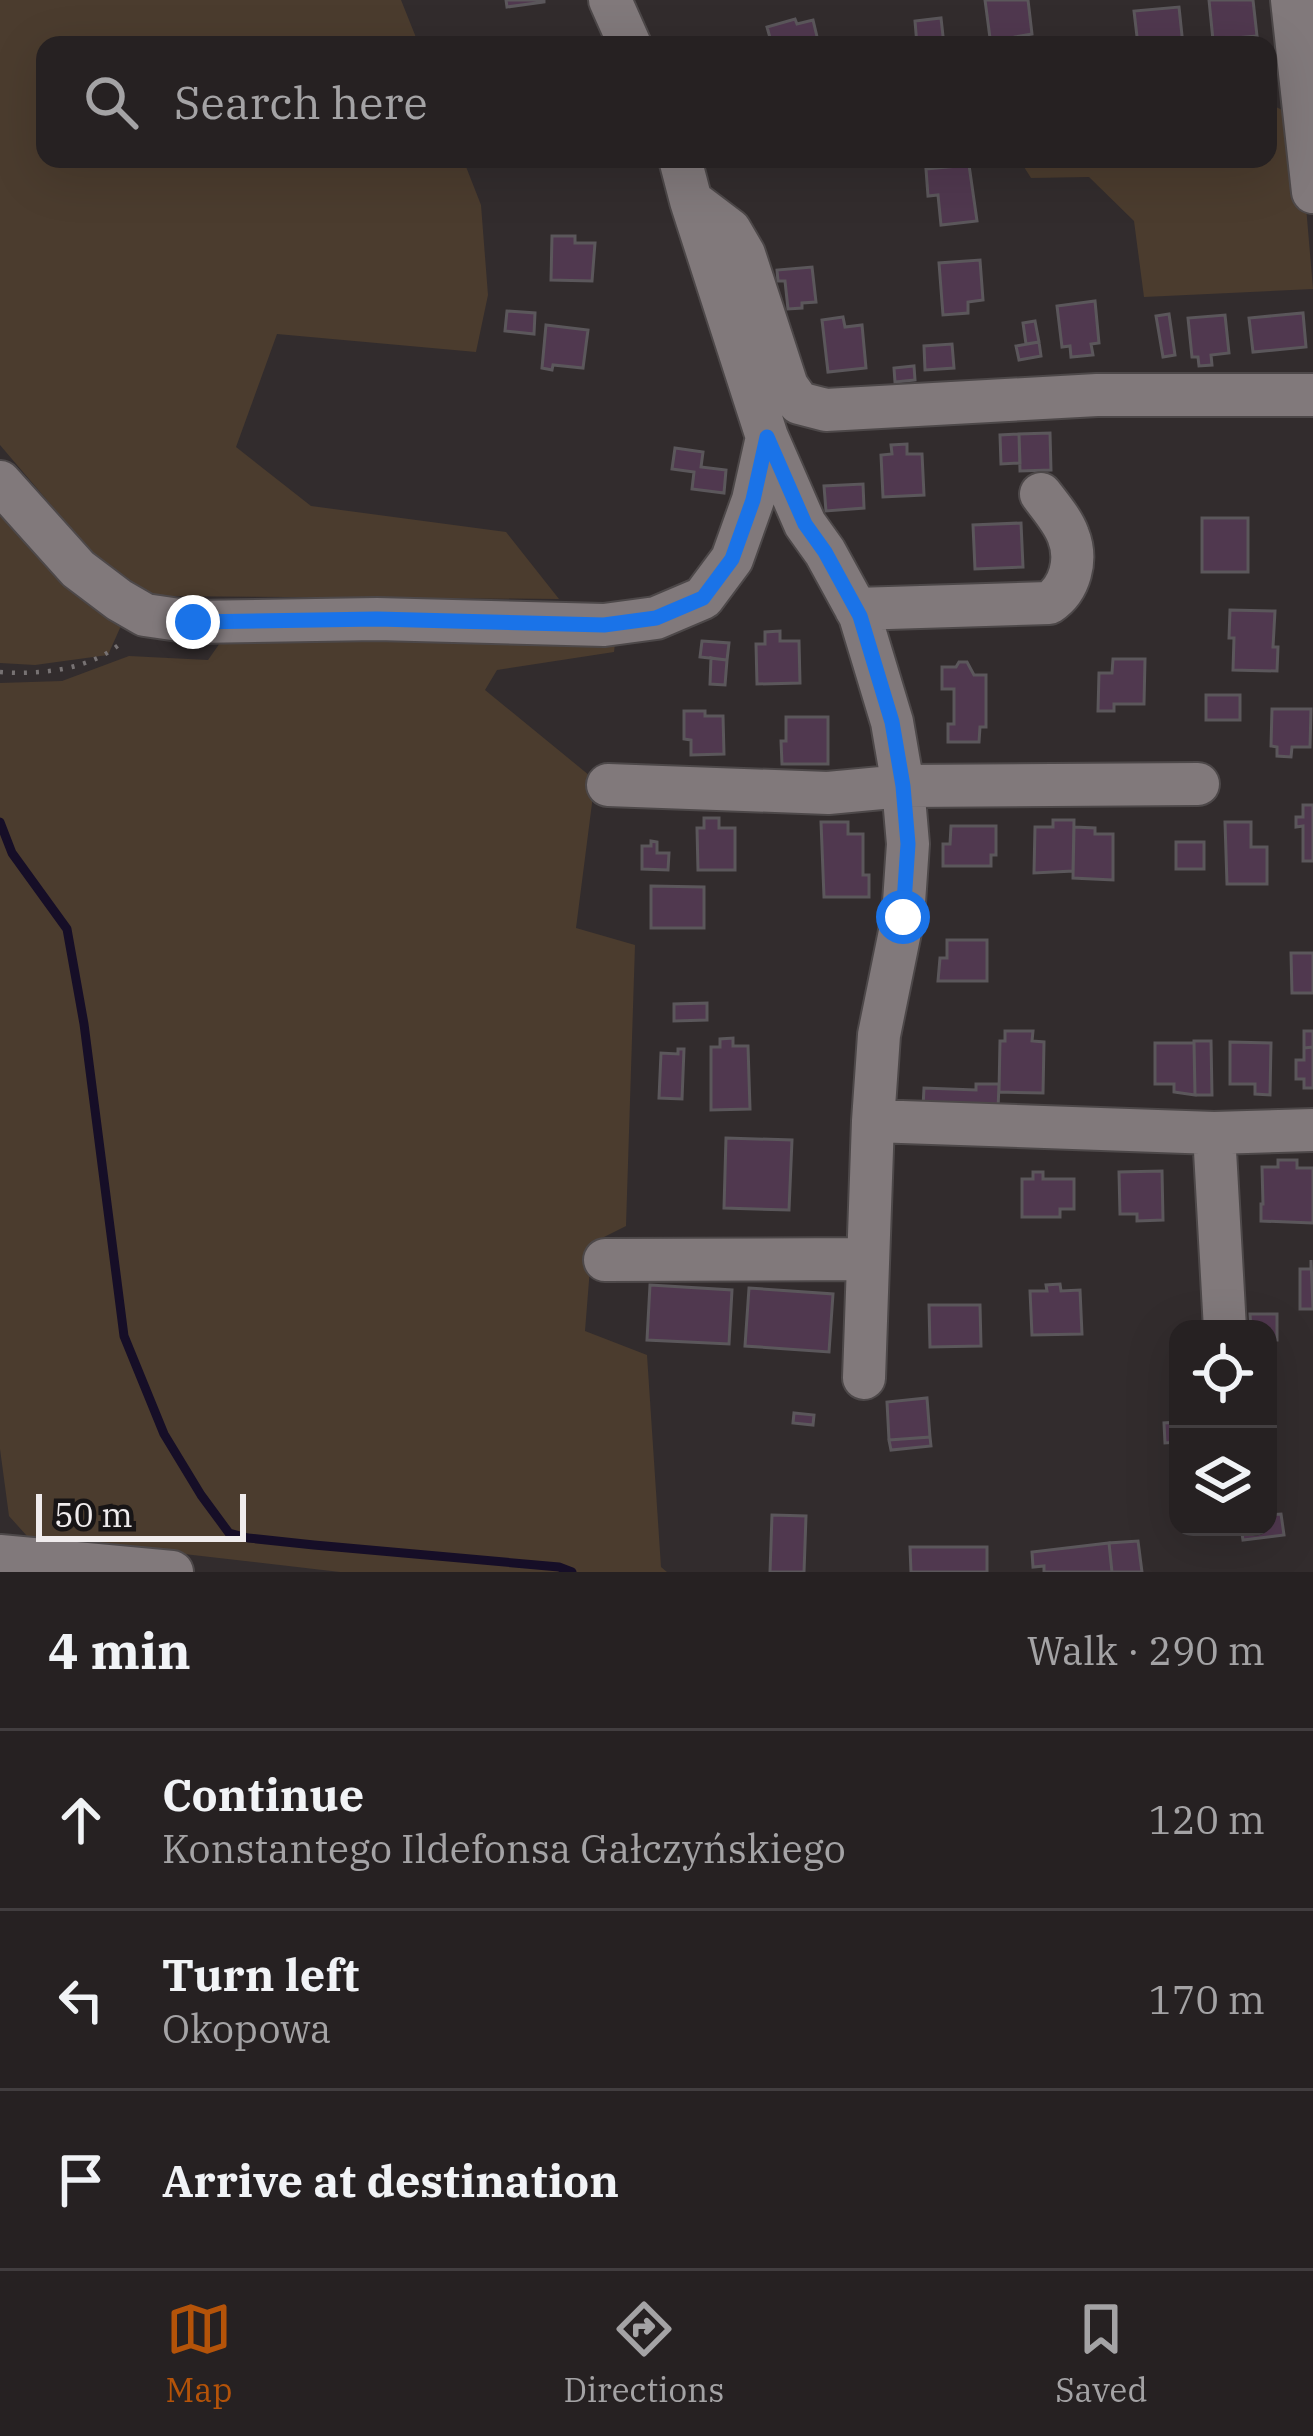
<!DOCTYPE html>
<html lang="en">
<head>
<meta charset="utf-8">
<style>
	:root { --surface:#262122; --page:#2e292a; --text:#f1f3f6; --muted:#a4a3a5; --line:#423e40; --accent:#b45309 }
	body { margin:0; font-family:"IBM Plex Serif",serif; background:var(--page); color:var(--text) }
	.controls { position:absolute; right:36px; bottom:36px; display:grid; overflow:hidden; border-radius:24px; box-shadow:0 12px 48px #0002 }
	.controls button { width:108px; height:108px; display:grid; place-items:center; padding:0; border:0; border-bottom:3px solid var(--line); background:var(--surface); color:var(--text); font:60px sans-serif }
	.scale { position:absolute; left:36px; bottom:30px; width:210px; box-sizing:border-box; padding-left:12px; border:6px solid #f0eced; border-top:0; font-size:33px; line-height:42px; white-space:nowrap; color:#f0eced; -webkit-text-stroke:9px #181516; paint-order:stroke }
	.stop { position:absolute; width:36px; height:36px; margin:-27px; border:9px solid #1a73e8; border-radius:50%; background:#fff }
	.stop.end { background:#1a73e8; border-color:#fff; box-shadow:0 3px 12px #0008 }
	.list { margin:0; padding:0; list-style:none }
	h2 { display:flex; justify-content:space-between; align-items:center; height:156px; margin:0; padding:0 48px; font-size:51px }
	h2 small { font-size:39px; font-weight:400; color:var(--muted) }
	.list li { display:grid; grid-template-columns:78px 1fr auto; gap:36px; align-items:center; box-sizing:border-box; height:180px; padding:0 48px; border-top:3px solid var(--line) }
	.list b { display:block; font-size:45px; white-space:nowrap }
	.list p { margin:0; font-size:39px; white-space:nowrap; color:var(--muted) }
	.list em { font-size:39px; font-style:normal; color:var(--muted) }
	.icon { flex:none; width:66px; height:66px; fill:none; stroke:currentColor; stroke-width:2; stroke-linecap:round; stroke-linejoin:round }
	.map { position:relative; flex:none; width:1313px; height:1572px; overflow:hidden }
	.search { position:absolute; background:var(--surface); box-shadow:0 12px 48px #0002; left:36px; right:36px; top:36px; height:132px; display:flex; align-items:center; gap:30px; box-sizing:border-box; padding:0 42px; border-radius:24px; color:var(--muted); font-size:45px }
	.sheet { height:696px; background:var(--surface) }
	nav { display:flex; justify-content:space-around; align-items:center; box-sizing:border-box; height:168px; border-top:3px solid var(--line); background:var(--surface); font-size:33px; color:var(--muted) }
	nav a { display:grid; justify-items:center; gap:6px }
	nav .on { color:var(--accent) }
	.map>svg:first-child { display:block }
	.green { fill:#4b3c2e }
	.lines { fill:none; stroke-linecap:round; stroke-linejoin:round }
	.stream { stroke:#160e27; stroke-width:9 }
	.building { fill:#50384f; stroke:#5b575b; stroke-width:3 }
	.minor-casing { stroke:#4d4849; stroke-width:46 }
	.path { stroke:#777273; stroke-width:4.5; stroke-dasharray:3 9; stroke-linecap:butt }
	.minor { stroke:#81797b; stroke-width:42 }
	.route { stroke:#1a73e8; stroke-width:15 }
</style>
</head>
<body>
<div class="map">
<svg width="1313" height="1572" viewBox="0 0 1313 1572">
	<rect width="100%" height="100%" fill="#322c2d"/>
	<path class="green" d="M0,0H401L419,45H45V159H463L481,205L488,295L476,352L277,334L236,447L311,506L506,532L559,599L156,596L103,566L0,445Z
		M1268,107H1276L1295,116L1303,171L1313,289L1144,297L1134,221L1089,177L1031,178L1019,159H1268Z
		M0,515L65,576L124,619L108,655L35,665L0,663Z
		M227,633L616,635L614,652L497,670L485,690L595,780L576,928L635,945L626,1226L592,1243L585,1331L647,1355L661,1567L667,1572H340L27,1536L9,1516L0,1449V683L62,681L129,656L208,660Z"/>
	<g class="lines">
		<path class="stream" d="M0,822L12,853L67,929L84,1024L124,1336L164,1434L201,1495L229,1533L248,1538L314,1545L559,1567L572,1572"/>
	</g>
	<path class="building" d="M506,0H544V2L507,7Z
		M985,0H1028L1032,34L1015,37L1016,45H981L980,39L990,38Z
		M1209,0H1253L1257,36L1213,40Z
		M1179,7L1183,45H1138L1134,11Z
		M941,18L944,45H917L915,21Z
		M795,19L797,24L813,20L819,45H772L767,27Z
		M969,165L977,221L941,225L938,195L928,196L926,169Z
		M552,236H575V243H595L592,281L551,280Z
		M980,260L983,300L968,302V313L943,315L939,263Z
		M812,267L816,302L802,303V308L788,309L785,281H778L777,270Z
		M1095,301L1099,343L1091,344L1093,355L1071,357L1070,346L1062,347L1057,306Z
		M507,311L535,313L534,334L505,331Z
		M1303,313L1306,347L1253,352L1249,318Z
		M1169,314L1175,355L1163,357L1156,316Z
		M1225,315L1229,353L1211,355L1212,365L1199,366L1198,357H1192L1188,318Z
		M843,317L845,327L862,325L866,368L828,372L822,320Z
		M1035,321L1039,342L1026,344L1023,323Z
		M546,325L588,330L583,368L553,365L552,370L542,368Z
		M1039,342L1041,356L1019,360L1016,346Z
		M952,344L954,368L925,370L924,346Z
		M914,366L915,380L895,382L894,368Z
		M1050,433L1051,470L1020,471L1019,434Z
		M1019,434L1020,463L1001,464L1000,435Z
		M907,444V454H922L924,495L883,497L881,455L892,454L891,445Z
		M675,448L703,452L701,467L726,470L724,493L692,489L694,472L672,469Z
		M863,484L864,508L826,511L824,486Z
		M1202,518H1248V572H1202Z
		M1021,523L1023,567L975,569L973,525Z
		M1230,610L1275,611L1273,647H1278L1277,671L1233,670L1234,638H1229Z
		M780,631V641H799L800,683L757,684L756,644H765V632Z
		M702,641L729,643L727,660L700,657Z
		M711,658L727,660L725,685L710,684Z
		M1113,659H1145L1144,704H1114V711H1098L1099,673H1112Z
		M959,662H967L974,675H986V727H980L979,742H948V724H954V689H942V667H956Z
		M1206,695H1240V720H1206Z
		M1272,709H1311L1310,747H1292L1291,757L1277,756V747L1271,746Z
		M684,711H705V716H723L724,754L691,755V740L684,739Z
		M786,717H828V764H782L781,741H786Z
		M1303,805H1313V861H1303V826L1296,827V817H1303Z
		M704,818H719V828H735V870H698L697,828H704Z
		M1053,820H1074L1073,871L1034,873L1035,827H1053Z
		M821,822H848V834H863V875H869V897H824Z
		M1225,822H1251V847H1267V884H1227Z
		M951,826H996V855H991V866H943V844H950Z
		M1074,827L1095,828V834H1113V880L1073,878Z
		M651,841L657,842V853H669L668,870L642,869V846H651Z
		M1176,842H1204V869H1176Z
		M651,886L704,887V928H651Z
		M947,940H987V981H938L940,958H947Z
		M1291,953H1313V993H1292Z
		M707,1003V1020L674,1021V1004Z
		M1005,1031H1033L1032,1041L1044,1042L1043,1093L999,1092L1000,1041H1005Z
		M1304,1031H1313V1047L1304,1048Z
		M733,1038V1046H748L750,1109L711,1110V1047H720V1039Z
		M1194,1041H1211L1212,1095H1195Z
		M1230,1042L1271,1043L1270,1095L1255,1094V1084H1230Z
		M1155,1043H1194L1195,1095L1174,1092V1084H1155Z
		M1313,1047V1088H1304V1079H1296V1060H1304V1048Z
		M678,1049H684L682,1099L659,1098L661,1053L678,1054Z
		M976,1084H999L998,1109L923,1107L924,1088L976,1090Z
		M726,1138L792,1140L789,1210L724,1208Z
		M1278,1160H1297V1168H1313V1223L1261,1221V1204H1263L1262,1167H1278Z
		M1162,1171L1163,1220L1137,1221V1214H1120L1119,1172Z
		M1033,1172H1043V1179H1074V1209H1060V1217H1022V1179H1033Z
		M1311,1260L1313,1309H1300V1269H1311Z
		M1060,1284L1061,1291L1080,1290L1082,1334L1032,1335L1030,1291H1047L1046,1285Z
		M650,1285L732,1290L729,1344L647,1340Z
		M749,1288L833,1294L829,1352L745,1346Z
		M929,1305H980L981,1346L930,1347Z
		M1250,1314H1277V1340H1268V1329H1251Z
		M1176,1396H1178V1442L1165,1443L1164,1423L1178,1422Z
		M927,1398L930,1437L889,1440L887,1402Z
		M794,1413L814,1415L813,1425L793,1423Z
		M930,1437L931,1446L891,1450L889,1440Z
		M1281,1514L1284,1535L1243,1540L1241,1527H1268V1515Z
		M772,1515L806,1516L804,1572H770Z
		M1138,1541L1142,1572H1112L1109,1543Z
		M1109,1543L1112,1572H1044V1566L1033,1567L1032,1552Z
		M910,1547H987V1572H911Z"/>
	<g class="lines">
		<defs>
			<path id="minor" d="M610,0L630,45
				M1292,0L1313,192
				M680,159L691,201L767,437L805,524L825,552L860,616L892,722L903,786L908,844L903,917L879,1035L873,1121L864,1378
				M697,205L730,230L744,254L787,386L799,403L826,410L1097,395H1313
				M0,482L78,569L119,600L145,615L193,622L377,619L604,625L656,618L703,598L732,559L753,500L767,437
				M856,609L1049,603C1070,589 1078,560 1068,535C1063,521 1050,506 1041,494
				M608,785L828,793L903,786L1198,784
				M873,1121L1214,1133L1313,1130
				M1214,1133L1225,1329
				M605,1260L868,1259
				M0,1556L172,1572"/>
		</defs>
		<use href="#minor" class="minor-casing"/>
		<path class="path" d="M0,672C40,675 91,670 122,642"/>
		<use href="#minor" class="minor"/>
	</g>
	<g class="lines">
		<path class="route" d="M193,622L377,619L604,625L656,618L703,598L732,559L753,500L767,437L805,524L825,552L860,616L892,722L903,786L908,844L903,917"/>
	</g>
</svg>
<div class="controls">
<button><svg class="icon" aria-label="locate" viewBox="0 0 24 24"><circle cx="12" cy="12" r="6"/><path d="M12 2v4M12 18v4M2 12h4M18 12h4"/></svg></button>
<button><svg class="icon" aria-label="layers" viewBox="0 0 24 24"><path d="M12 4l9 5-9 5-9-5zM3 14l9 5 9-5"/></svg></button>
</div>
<div class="scale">50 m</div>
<div class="stop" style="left:903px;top:917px"></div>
<div class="stop end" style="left:193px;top:622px"></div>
<div class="search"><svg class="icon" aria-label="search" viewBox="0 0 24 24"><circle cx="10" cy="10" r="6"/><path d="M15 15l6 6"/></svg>Search here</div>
</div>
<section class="sheet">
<h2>4 min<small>Walk · 290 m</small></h2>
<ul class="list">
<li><svg class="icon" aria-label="ahead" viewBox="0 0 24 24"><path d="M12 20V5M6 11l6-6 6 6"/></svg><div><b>Continue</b><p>Konstantego Ildefonsa Gałczyńskiego</p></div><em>120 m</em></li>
<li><svg class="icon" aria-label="left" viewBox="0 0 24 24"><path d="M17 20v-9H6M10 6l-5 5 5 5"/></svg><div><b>Turn left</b><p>Okopowa</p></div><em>170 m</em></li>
<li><svg class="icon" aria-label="arrive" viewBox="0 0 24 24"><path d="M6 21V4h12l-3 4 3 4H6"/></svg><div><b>Arrive at destination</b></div></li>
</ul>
</section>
<nav>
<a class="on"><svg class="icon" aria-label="map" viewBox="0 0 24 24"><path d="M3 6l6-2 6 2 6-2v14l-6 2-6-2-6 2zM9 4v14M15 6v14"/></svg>Map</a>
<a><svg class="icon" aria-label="directions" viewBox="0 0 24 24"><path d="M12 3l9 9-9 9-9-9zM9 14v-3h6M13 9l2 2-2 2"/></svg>Directions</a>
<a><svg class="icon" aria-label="saved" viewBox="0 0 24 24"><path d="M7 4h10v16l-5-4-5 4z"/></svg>Saved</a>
</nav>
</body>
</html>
